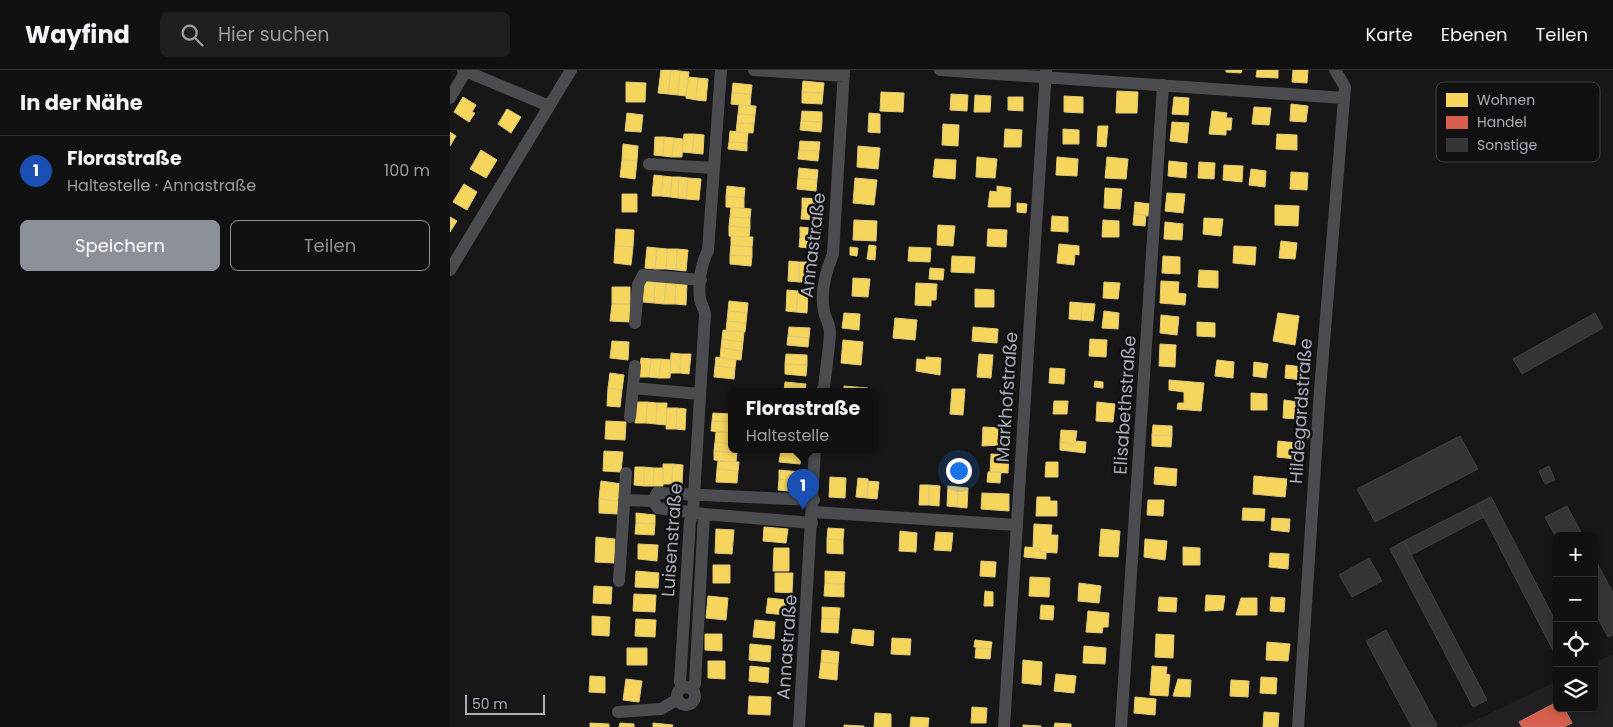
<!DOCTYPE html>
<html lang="de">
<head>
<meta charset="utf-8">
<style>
	:root { --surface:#111; --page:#1e1f1f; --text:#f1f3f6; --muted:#9c9d9f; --line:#303131; --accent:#8c9099 }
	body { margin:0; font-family:Poppins,sans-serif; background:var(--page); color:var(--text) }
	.controls { position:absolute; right:15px; bottom:15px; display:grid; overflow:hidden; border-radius:8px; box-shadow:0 2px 8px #0003 }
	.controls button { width:45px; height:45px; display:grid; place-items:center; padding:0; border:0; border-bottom:1px solid var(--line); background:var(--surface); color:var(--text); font:25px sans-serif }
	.scale { position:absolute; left:15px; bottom:12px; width:80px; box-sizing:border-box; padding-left:5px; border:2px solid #a8adb8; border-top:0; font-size:14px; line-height:18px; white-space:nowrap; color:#a8adb8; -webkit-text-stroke:4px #111113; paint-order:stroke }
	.you { position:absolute; left:508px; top:400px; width:18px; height:18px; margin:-12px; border:4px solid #fff; border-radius:50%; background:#1a73e8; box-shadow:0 0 0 8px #1a73e833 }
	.badge { display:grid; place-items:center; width:32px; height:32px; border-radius:50%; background:var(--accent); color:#fff; font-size:16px; font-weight:700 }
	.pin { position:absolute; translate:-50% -41px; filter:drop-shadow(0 1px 2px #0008) }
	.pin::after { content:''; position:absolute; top:26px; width:18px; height:15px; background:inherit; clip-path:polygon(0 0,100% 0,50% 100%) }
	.popup { position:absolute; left:278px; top:318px; width:150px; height:65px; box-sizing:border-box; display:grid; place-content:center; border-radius:8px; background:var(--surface); filter:drop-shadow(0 1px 4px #0005); font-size:16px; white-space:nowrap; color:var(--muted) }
	.popup b { font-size:19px; color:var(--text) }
	.popup::after { content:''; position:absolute; left:50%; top:100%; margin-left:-10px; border:10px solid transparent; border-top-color:var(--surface) }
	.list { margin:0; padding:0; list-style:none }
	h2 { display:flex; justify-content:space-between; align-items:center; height:65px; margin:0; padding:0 20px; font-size:21px }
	h2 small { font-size:16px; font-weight:400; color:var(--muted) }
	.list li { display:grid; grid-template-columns:32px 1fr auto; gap:15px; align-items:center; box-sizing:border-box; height:70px; padding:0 20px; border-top:1px solid var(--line) }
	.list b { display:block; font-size:19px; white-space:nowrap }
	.list p { margin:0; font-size:16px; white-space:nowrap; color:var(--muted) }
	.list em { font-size:16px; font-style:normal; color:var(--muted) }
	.actions { display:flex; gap:10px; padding:15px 20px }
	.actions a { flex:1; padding:11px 0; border:1px solid var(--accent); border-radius:8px; text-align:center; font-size:18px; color:var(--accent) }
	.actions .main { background:var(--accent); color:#fff }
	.icon { flex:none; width:28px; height:28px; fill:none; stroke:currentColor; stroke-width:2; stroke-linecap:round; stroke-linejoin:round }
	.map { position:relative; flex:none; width:1163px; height:657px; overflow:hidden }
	header { display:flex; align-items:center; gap:30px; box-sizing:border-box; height:70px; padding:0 25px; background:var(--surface); border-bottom:1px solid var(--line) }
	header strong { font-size:24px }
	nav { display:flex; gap:28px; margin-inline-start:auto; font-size:18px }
	.search { width:350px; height:45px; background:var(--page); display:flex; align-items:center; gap:12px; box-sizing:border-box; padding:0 18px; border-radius:8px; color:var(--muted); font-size:19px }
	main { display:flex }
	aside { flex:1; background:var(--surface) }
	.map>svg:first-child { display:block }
	.built { fill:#212123 }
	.homes { fill:#f6d55c; stroke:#dfc978 }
	.shops { fill:#d6604d; stroke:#c8776d }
	.building { fill:#353536; stroke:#3f4043 }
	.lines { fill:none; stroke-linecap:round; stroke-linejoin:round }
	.minor { stroke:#4b4c50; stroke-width:12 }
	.labels { text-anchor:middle; stroke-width:5; stroke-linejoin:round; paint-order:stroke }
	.street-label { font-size:18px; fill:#a8adb8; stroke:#111113 }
	.key { fill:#111113; stroke:#3e4045; stroke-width:1 }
	.key-label { font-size:14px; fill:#a8adb8 }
</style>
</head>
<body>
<header>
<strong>Wayfind</strong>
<div class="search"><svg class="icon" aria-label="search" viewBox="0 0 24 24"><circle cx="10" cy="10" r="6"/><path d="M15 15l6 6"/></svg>Hier suchen</div>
<nav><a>Karte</a><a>Ebenen</a><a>Teilen</a></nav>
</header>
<main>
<aside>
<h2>In der Nähe<small></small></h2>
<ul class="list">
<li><span class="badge" style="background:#1a4fb4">1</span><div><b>Florastraße</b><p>Haltestelle · Annastraße</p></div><em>100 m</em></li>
</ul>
<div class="actions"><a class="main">Speichern</a><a>Teilen</a></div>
</aside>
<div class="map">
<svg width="1163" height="657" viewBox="0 0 1163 657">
	<rect width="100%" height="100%" fill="#171717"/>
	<path class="built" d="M1163,584V657H1012L1107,611V638H1144V593Z"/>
	<path class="homes" d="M211,0H221L218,24L208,23Z
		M221,0L230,1L228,25L218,24Z
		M776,0H792L791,3L776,2Z
		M807,0H828V8L806,7Z
		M843,0H858L857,13L842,12Z
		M230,1L239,2L236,26L228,25Z
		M238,7L248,8L246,30L236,28Z
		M248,8L258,9L256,31L246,30Z
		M353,11L374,13L373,23L352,22Z
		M176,12L196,13L195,32H176Z
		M283,13L302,15L301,24L282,23Z
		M667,21L688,22L687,43H666Z
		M352,22L373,23L372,34L352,33Z
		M431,22L454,23L453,42L430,41Z
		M282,23L301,24L300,36L281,34Z
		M501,24L518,25L517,41L500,40Z
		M525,25L541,26L540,42H524Z
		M614,26L633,27V43L614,42Z
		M13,27L26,35L22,42L25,43L19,52L4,42Z
		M558,27H573V41L558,40Z
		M724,27L739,28L738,45L722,44Z
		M841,34L858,36L856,52L840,51Z
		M289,35L306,36L305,45L288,44Z
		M804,37L821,38L819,55L802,54Z
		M57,39L71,47L61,63L48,54Z
		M352,41L372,42V52L351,51Z
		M762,41L777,43L776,48H782L781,60H776V65L759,64Z
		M177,43L193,45L191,62L175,61Z
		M419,43L430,44V63L418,62Z
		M288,44L305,45L304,54L287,53Z
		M351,51L372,52L371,62L350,60Z
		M722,52L739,53L737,73L720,71Z
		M287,53L304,54L303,63L286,62Z
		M493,54L509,55L508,76L492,75Z
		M648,56H658L656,77L647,76Z
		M555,59L572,60L571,77H554Z
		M613,59L629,60V74H613Z
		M280,61L298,63L297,73L279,72Z
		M0,62L6,66L0,76Z
		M234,64H244L242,83L232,82Z
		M244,64L254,65L253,84L242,83Z
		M827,64L847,65V80L826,79Z
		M205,67H214L213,86L204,85Z
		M214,67L224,68L222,87L213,86Z
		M224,68L233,69L232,87H222Z
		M350,71L370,72L369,81L349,80Z
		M279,72L297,73V81L278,79Z
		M173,74L188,76L187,91L172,90Z
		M408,76L430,78L428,99L407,97Z
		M31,80L47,90L36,108L20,99Z
		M349,80L369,81L368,91L348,89Z
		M527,87L547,89L545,108L526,107Z
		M607,87L628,89L627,106L606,105Z
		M657,87L678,89L676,109L655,108Z
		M485,89L506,90L505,109L483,107Z
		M172,90L187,91L185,109L170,107Z
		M719,91L737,93L736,108L718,106Z
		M749,92L765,93L764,109L748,108Z
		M774,95L793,96L792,112L773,110Z
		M349,98L368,100L367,110L348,108Z
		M801,99L816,101L815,117L799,115Z
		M841,102L858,103L857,120L840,119Z
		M204,105L213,106L211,126H202Z
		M213,106L222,107L220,127L211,126Z
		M222,107H229L228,128L220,127Z
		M229,107L238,108L236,129L228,128Z
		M238,108L251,109L249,130L236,129Z
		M348,108L367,110L366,121L347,119Z
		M405,108L427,110L424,135L403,133Z
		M14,114L27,122L17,140L3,132Z
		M277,116L295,118L294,128L276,126Z
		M547,116L561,118L560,137H538L540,121L547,122Z
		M655,118L672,119L670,139L654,138Z
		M717,123L735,124L733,143L715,141Z
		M172,124H187V142H172Z
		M276,126L294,128V138L276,137Z
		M352,128L372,129L371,139L352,138Z
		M685,132L700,134L699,146L684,144Z
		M567,133L577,134L576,143L567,142Z
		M825,135L849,136L848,156L825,155Z
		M281,137L301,139L300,148L280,147Z
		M352,138L371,139V150L351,149Z
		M684,144L696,145L695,156L683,155Z
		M602,146L618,147V162L601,161Z
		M0,147L7,151L0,162Z
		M280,147L300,148V158L279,156Z
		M754,148L773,149L771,166L753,164Z
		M404,150L427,151L426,171L403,170Z
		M653,150L669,151V167H652Z
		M715,152L733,154L732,170L714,169Z
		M488,155L505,156L503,176L487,175Z
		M279,156L300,158L299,167L279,166Z
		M350,157L371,159L370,168L350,167Z
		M166,159L184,160L183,177L165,176Z
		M538,159L557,160L556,177L537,176Z
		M281,166L303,167L302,177L281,175Z
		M350,167L370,168V179L349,177Z
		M831,171L847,173L845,189L829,188Z
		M609,174L629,176V185L625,184L624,195L607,193Z
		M281,175L302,177V186L280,185Z
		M419,175L426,176L425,190L417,189Z
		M165,176L183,177L181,195L164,193Z
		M784,176L806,177L805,195L783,193Z
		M197,177L207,178L205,199L195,198Z
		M400,177L408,178L407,186L400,185Z
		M459,177L481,178L480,192L458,191Z
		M207,178L217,179L216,199H205Z
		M217,179H227L226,200L216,199Z
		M227,179L238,180L236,201L226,200Z
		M280,185L302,186L301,196L280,194Z
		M502,186L525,187L524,203L501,202Z
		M713,186L730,187V204L712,203Z
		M339,191L349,192V212L338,211Z
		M349,192H359L358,212H349Z
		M480,198L494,199L493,210L479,209Z
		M749,200L768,201V218L748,217Z
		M403,208L420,209L418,227L402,226Z
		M195,210L205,211L204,233L193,232Z
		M205,211L216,212L214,234L204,233Z
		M711,211L729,212L728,223L736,224L735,235L710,233Z
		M216,212H226L225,234H214Z
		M226,212L237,213L236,235L225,234Z
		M654,212L670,213L668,229L653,228Z
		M466,213L487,214L486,230H481V236L465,235Z
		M162,217H180V234H162Z
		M525,219L544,220V237H525Z
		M337,220L348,221L346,242L336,241Z
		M348,221L358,222L357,243L346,242Z
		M279,231L298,233L297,243L278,241Z
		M620,232L632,233L631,250L619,249Z
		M632,233L645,234L643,251L631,250Z
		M162,234H180V252L160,251Z
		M278,241L297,243L296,253L277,251Z
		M654,241L669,243L668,259L652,258Z
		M394,243L410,244L409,260L392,258Z
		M828,243L849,246L845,275L823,271Z
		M711,245L729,247L727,265L710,263Z
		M445,248L467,250L465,270L443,268Z
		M277,251L296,253L295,262L276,261Z
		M747,252L765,253V267L747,266Z
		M339,257L360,258L359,268L338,266Z
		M523,257L548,259L547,273L522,271Z
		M273,260L294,262L293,272L272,269Z
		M338,266L359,268L358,277L337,275Z
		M272,269L293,272L292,281L271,278Z
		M640,269L657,270L656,287L639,286Z
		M393,270L413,272L411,295L391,293Z
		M162,271L179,272L178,290L160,288Z
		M710,274L726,275L725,297L709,296Z
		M271,278L292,281L291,290L270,288Z
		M221,283L231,284L230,303H220Z
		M231,284H241L239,304L230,303Z
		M336,284L357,285V295L335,294Z
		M529,284L543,285L541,308L527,307Z
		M266,287L286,290L285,298L265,296Z
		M476,287L491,288L490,305L466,301L467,289L476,290Z
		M191,288L201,289L199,307H189Z
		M201,289H211L209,308L199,307Z
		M211,289L221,290L220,308H209Z
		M767,290L784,292L783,308L765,306Z
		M804,292L818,294L816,308L803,306Z
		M335,294L357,295L356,306L335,304Z
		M836,295L853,297L852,310L835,308Z
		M265,296L285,298L284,309L264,307Z
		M600,298L615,299L614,314L599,313Z
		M160,303L174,305L172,320L158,318Z
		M719,310L754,313L751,341L727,339L728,333H734V322L719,320Z
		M645,311L653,312V318L644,317Z
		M335,312L356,314L355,321H334Z
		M394,316L418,318V321H394Z
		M158,318L172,320L170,337L157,336Z
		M502,319H515L513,345L500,344Z
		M801,323L817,324V340H801Z
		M834,330L849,332L848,349L833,348Z
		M604,331H618L617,344H603Z
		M187,332H197L196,353H185Z
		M197,332L207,333L206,354L196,353Z
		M647,332L665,334L663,352L646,351Z
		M207,333H217L216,355L206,354Z
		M217,338H227L226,359H216Z
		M227,338L236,339L235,360L226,359Z
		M263,343L282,344L281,352L262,351Z
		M156,351L176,352L175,370L155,369Z
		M262,351L281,352V363L261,361Z
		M703,355L722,356V366L702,365Z
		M533,357L554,358L552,375L532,376Z
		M611,360L627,361L625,374L610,372Z
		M266,362L282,363V374L265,372Z
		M702,365L722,366L721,377L702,376Z
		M625,371L636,372L635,383L610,380V372L625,374Z
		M828,371L847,373L846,389L827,387Z
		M265,372L282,374V379H287V383L264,381Z
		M331,379H351V382Z
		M331,380L351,382L350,394L329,392Z
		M154,381L173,382L171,402L153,401Z
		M264,381L287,383L286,392L264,390Z
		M541,384L559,385L558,403L540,402Z
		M268,391L289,392L288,401L267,399Z
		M596,392H608V407H595Z
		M213,394H223L222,414H213Z
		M223,394L233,395L232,415L222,414Z
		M185,397H194V416L184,415Z
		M194,397L204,398L203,416H194Z
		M705,397L727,399L726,416L704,414Z
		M204,398H213V416H203Z
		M267,399L288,401L287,413L266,412Z
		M329,400L351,402L350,411L329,409Z
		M538,402H551L550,413L537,412Z
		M804,406L837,409L835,427L803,424Z
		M380,407L396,408L395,428L379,427Z
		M408,408L418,409L417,428L406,427Z
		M329,409L350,411L349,422L328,420Z
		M151,411L172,414L170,431L149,429Z
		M418,411L429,412L427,429L417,428Z
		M470,415H479V435H469Z
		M479,415L490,416L489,436L479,435Z
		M498,416L508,417L507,437L497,436Z
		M508,417L518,418L517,438L507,437Z
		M532,423L559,424V441L531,439Z
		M587,427H600V431H607V446H586Z
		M149,429L170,431L168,444L149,443Z
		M698,430H714L713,446L697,445Z
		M793,438L815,439L814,451L792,450Z
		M186,443L205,445V454L186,453Z
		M822,448L840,449L839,462L821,460Z
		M186,453L205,454L204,465L185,464Z
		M584,454L602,455L601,465H608L607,483L590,482V478H583Z
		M314,457L338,459L336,473L313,471Z
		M378,458L394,459L393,470L377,469Z
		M266,459L284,460L282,484L265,483Z
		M651,459L670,461L668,487L649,486Z
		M450,461L467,463L466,482L449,481Z
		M486,462L503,463L501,481L484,480Z
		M146,467L165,469L164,493L145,492Z
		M377,469L393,470V484L377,483Z
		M695,469L717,471L715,490L694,487Z
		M188,474L208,475L207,491L188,489Z
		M575,477L590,478V482H596V489L574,487Z
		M733,477L750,478V495H733Z
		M324,478H339V501H323Z
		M820,483L839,484L838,499L819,497Z
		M531,491L546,492L545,507L530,506Z
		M263,495H280V513H263Z
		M186,501L209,503L208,518L185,517Z
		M375,501L395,502L394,514L375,513Z
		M325,503H343L342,523L325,522Z
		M580,507L600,508L599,527L579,526Z
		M375,513L394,514V527L374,526Z
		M629,513L651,516L649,533L628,531Z
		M144,516L162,517L161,534L143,533Z
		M535,521L543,522V536H534Z
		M184,524L206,525L205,542L183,541Z
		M756,525L775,526L773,540L755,541Z
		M258,526L278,528L276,550L256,548Z
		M709,527L727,528L726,542L708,541Z
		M821,527L835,528L834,542L820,541Z
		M318,528L337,530L336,545L316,543Z
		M791,528H807V545H786Z
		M591,535L604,536L603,550L590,549Z
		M372,537L390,538L389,549L372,548Z
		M638,541L659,543L658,557H653L652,563L636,562Z
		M142,546L160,547L159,566L142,565Z
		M372,548L389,549L388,563L371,562Z
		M186,549L206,550L205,567L185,566Z
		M305,550L325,552L324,569L303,567Z
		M403,559L424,561L423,576L401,573Z
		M255,564H272V581L255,580Z
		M706,564L724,565L723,588L705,587Z
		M442,568L461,569L460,585L441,584Z
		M525,570L542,572L541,579L524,577Z
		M817,572L840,574L838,591L816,590Z
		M300,574L321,576L320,592L299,590Z
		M634,576L656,578L655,594L633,593Z
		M177,578H197V595H177Z
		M526,578L541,579L540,589L525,588Z
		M372,580L389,582L388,594L371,592Z
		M573,590L592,592L591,615L572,613Z
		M258,591H275V609L258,608Z
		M371,592L388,594L387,610L369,608Z
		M300,596L319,598L318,613L299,611Z
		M702,596L717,597L716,604L720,605L718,626L700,625Z
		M606,604L626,606L624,623L604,621Z
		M140,606L155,607V623L139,622Z
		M811,607L827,608L826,624L810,623Z
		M176,609L192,611L189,632L173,630Z
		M728,609L741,610L740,627L723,626Z
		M781,610L799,611L798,627L780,626Z
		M299,626L321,627L320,645L298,644Z
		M685,627L706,629L705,645L684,643Z
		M522,637L537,638L536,653H521Z
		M814,642L829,643L828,657H813Z
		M425,643L441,644V657H424Z
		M461,647L479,648L478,657H460Z
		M140,653L159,654V657H140Z
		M170,653L184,654V657H169Z
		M203,653L223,655L222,657H203Z
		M605,653L621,654V657H604Z
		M394,655L414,656V657H394Z
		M573,655L591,656V657H573Z"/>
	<path class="shops" d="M1107,632V638H1114L1122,653L1114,657H1072L1069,652Z"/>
	<path class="building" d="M1145,243L1153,258L1072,304L1063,289Z
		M1010,366L1028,399L925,452L907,419Z
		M1099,396L1105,410L1095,414L1089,401Z
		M1041,427L1107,554V588L1027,434Z
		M1027,434L1034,447L961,485L954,471Z
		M1117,436L1133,466H1107V469L1095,447Z
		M954,471L1037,630L1023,637L940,479Z
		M1144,487L1163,523V565L1158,567L1144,541Z
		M919,488L932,511L902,527L889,505Z
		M936,560L987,655L984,657H962L916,571Z"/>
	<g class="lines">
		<path class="minor" d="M13,0L99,36
			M304,0L394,6
			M490,0L894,28
			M0,28L16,1
			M199,94L264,98
			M0,200L121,0
			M185,253L188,215L193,205L251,210
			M183,318L249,324
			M372,321L374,317C376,299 379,281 380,263C380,253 375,249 374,241C370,222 376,201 383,184L394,0
			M180,347L185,296
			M174,430L203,431
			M363,442L567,455
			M362,453L254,444L208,438L203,431L207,423L364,430
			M169,511L176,403
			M227 626a9 9 0 1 1 18 0a9 9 0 1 1-18 0Z
			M233,618L230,612L240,451L243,443L255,244C254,238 251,234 250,229C248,215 251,193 258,181L271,0
			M241,619L245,614L254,444
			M168,642L211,639L228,629
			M349,657L365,379
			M554,657L596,0
			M671,657L713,15
			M848,657L870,320L895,17L885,0"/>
	</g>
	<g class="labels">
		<g class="street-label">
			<text transform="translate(363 175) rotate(-83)" y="6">Annastraße</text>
			<text transform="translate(557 327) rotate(-86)" y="6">Markhofstraße</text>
			<text transform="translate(675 335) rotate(-86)" y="6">Elisabethstraße</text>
			<text transform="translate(851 341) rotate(-86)" y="6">Hildegardstraße</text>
			<text transform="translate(222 470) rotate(-86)" y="6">Luisenstraße</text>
			<text transform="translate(337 577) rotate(-86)" y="6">Annastraße</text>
		</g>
	</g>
	<rect x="986" y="12" width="164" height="80" rx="8" class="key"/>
	<rect x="996" y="23" width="22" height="14" fill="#f6d55c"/>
	<rect x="996" y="46" width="22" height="13" fill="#d6604d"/>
	<rect x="996" y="68" width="22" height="14" fill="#353536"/>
	<g class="key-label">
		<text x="1027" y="35">Wohnen</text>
		<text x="1027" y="57">Handel</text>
		<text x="1027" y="80">Sonstige</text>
	</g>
</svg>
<div class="controls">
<button>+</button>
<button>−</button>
<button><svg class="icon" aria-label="locate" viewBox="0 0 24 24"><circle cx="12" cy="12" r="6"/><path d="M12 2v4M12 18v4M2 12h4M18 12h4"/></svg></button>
<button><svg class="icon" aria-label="layers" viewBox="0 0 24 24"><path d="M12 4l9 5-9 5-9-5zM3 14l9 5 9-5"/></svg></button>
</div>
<div class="scale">50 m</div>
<div class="you"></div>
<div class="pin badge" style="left:353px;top:440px;background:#1a4fb4">1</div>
<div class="popup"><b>Florastraße</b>Haltestelle</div>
</div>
</main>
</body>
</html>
